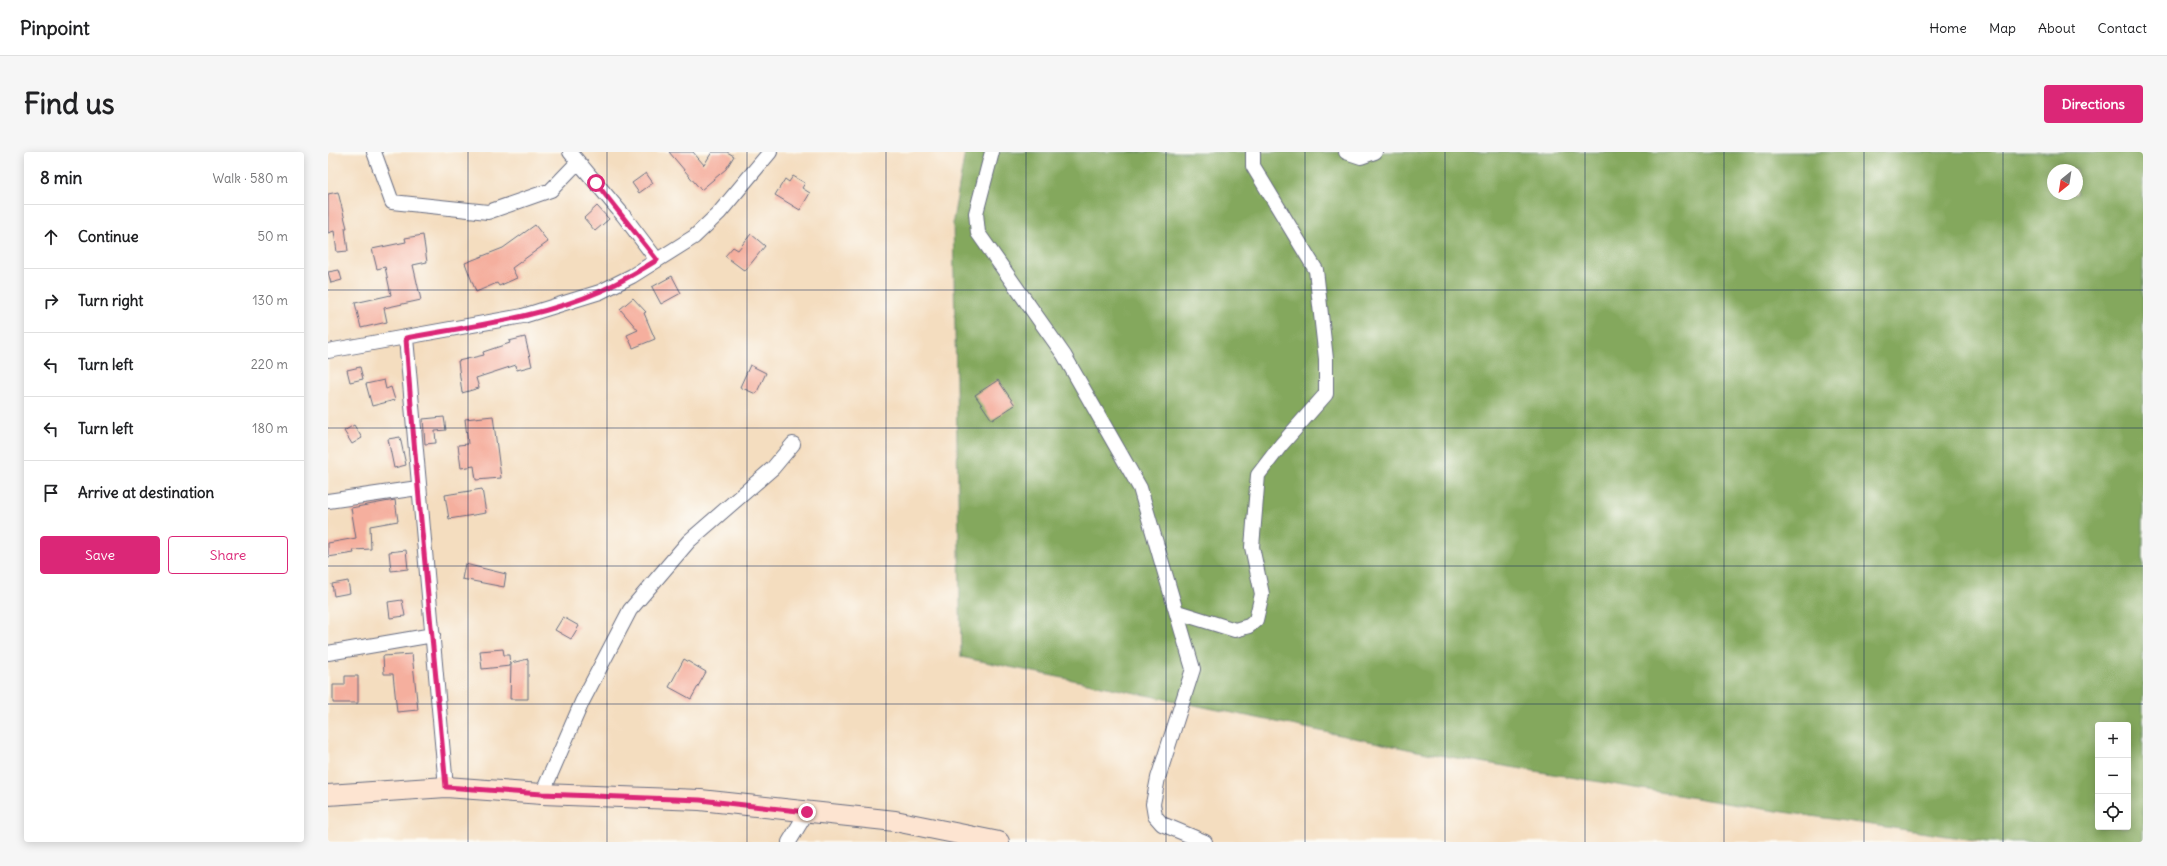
<!DOCTYPE html>
<html lang="en">
<head>
<meta charset="utf-8">
<style>
	:root { --surface:#fff; --page:#f6f6f6; --text:#202124; --muted:#757577; --line:#e0e0e0; --accent:#db2777 }
	body { margin:0; font-family:Delius,sans-serif; background:var(--page); color:var(--text) }
	.controls { position:absolute; right:12px; bottom:12px; display:grid; overflow:hidden; border-radius:4px; box-shadow:0 2px 10px #0003 }
	.controls button { width:36px; height:36px; display:grid; place-items:center; padding:0; border:0; border-bottom:1px solid var(--line); background:var(--surface); color:var(--text); font:20px sans-serif }
	.compass { position:absolute; left:1719px; top:12px; width:36px; height:36px; border-radius:50%; background:var(--surface); box-shadow:0 2px 10px #0003; rotate:210deg }
	.stop { position:absolute; width:12px; height:12px; margin:-9px; border:3px solid #db2777; border-radius:50%; background:#fff }
	.stop.end { background:#db2777; border-color:#fff; box-shadow:0 1px 4px #0008 }
	.list { margin:0; padding:0; list-style:none }
	h2 { display:flex; justify-content:space-between; align-items:center; height:52px; margin:0; padding:0 16px; font-size:17px }
	h2 small { font-size:13px; font-weight:400; color:var(--muted) }
	.list li { display:grid; grid-template-columns:26px 1fr auto; gap:12px; align-items:center; box-sizing:border-box; height:64px; padding:0 16px; border-top:1px solid var(--line) }
	.list b { display:block; font-size:15px; white-space:nowrap }
	.list em { font-size:13px; font-style:normal; color:var(--muted) }
	.actions { display:flex; gap:8px; padding:12px 16px }
	.actions a { flex:1; padding:9px 0; border:1px solid var(--accent); border-radius:4px; text-align:center; font-size:14px; color:var(--accent) }
	.actions .main { background:var(--accent); color:#fff }
	.icon { flex:none; width:22px; height:22px; fill:none; stroke:currentColor; stroke-width:2; stroke-linecap:round; stroke-linejoin:round }
	.map { position:relative; flex:none; width:1815px; height:690px; overflow:hidden; border-radius:4px }
	header { display:flex; align-items:center; gap:24px; box-sizing:border-box; height:56px; padding:0 20px; background:var(--surface); border-bottom:1px solid var(--line) }
	header strong { font-size:19px }
	nav { display:flex; gap:22px; margin-inline-start:auto; font-size:14px }
	.intro { display:flex; align-items:center; justify-content:space-between; box-sizing:border-box; height:96px; padding:0 24px }
	h1 { margin:0; font-size:28px }
	.button { padding:10px 18px; border-radius:4px; background:var(--accent); color:#fff; font-size:14px; font-weight:700 }
	main { display:flex; gap:24px; padding:0 24px }
	aside { flex:1; background:var(--surface); border-radius:4px; box-shadow:0 2px 10px #0003 }
	.map>svg:first-child { display:block }
	.forest { fill:#84a85d; stroke:#506c5e; fill-rule:evenodd }
	.building { fill:#f5af9e }
	.lines { fill:none; stroke-linecap:round; stroke-linejoin:round }
	.street-casing { stroke:#676c80; stroke-width:16 }
	.secondary-casing { stroke:#676c80; stroke-width:22 }
	.street { stroke:#fff; stroke-width:14 }
	.secondary { stroke:#fde4d1; stroke-width:20 }
	.route { stroke:#db2777; stroke-width:5 }
	.grid { fill:none; stroke:#1b2f5e; stroke-width:1; stroke-opacity:0.55 }
</style>
</head>
<body>
<header>
<strong>Pinpoint</strong>
<nav><a>Home</a><a>Map</a><a>About</a><a>Contact</a></nav>
</header>
<div class="intro"><h1>Find us</h1><a class="button">Directions</a></div>
<main>
<aside>
<h2>8 min<small>Walk · 580 m</small></h2>
<ul class="list">
<li><svg class="icon" aria-label="ahead" viewBox="0 0 24 24"><path d="M12 20V5M6 11l6-6 6 6"/></svg><div><b>Continue</b></div><em>50 m</em></li>
<li><svg class="icon" aria-label="right" viewBox="0 0 24 24"><path d="M7 20v-9h11M14 6l5 5-5 5"/></svg><div><b>Turn right</b></div><em>130 m</em></li>
<li><svg class="icon" aria-label="left" viewBox="0 0 24 24"><path d="M17 20v-9H6M10 6l-5 5 5 5"/></svg><div><b>Turn left</b></div><em>220 m</em></li>
<li><svg class="icon" aria-label="left" viewBox="0 0 24 24"><path d="M17 20v-9H6M10 6l-5 5 5 5"/></svg><div><b>Turn left</b></div><em>180 m</em></li>
<li><svg class="icon" aria-label="arrive" viewBox="0 0 24 24"><path d="M6 21V4h12l-3 4 3 4H6"/></svg><div><b>Arrive at destination</b></div></li>
</ul>
<div class="actions"><a class="main">Save</a><a>Share</a></div>
</aside>
<div class="map">
<svg width="1815" height="690" viewBox="0 0 1815 690">
	<rect width="100%" height="100%" fill="#fdfcf7"/>
	<filter id="ink" filterUnits="userSpaceOnUse"><feTurbulence type="fractalNoise" baseFrequency=".025" numOctaves="2"/><feDisplacementMap in="SourceGraphic" scale="8" xChannelSelector="R" yChannelSelector="G"/><feConvolveMatrix kernelMatrix="1 2 1 2 8 2 1 2 1" color-interpolation-filters="sRGB"/></filter>
	<filter id="wash" filterUnits="userSpaceOnUse"><feTurbulence type="fractalNoise" baseFrequency=".012" numOctaves="4" result="noise"/><feDisplacementMap in="SourceGraphic" scale="16" xChannelSelector="R" yChannelSelector="G"/><feGaussianBlur stdDeviation="0.9" result="paint"/><feColorMatrix in="noise" values="0 0 0 0 0 0 0 0 0 0 0 0 0 0 0 0 0 1.4 0 .05"/><feComposite in="paint" operator="in"/></filter>
	<g filter="url(#wash)">
		<rect width="100%" height="100%" fill="#f4ddbf"/>
		<path class="forest" d="M637,0H1815V690H1660L1415,654L1099,601L633,505L625,68ZM1725,18H1749V42H1725ZM1770,573H1800V675H1770Z"/>
		<g id="blocks">
			<path class="building" d="M341,0H365L376,13L384,0H399L406,4L398,17L373,38Z
				M318,21L325,31L311,41L304,31Z
				M465,24L477,31L474,36L482,41L472,58L447,43L457,27L461,30Z
				M10,40L19,76H17L20,99L9,100L6,79L0,81V42Z
				M269,54L281,67L267,79L256,66Z
				M207,73L220,90L184,116L189,126L171,134L169,131L148,140L137,111L175,96Z
				M423,82L437,94L417,119L397,104L405,95L410,98Z
				M95,83L99,110L85,113L93,148L56,156L59,170L33,176L27,151L63,143L57,115L49,117L44,97L78,90L77,86Z
				M11,118L14,128L3,131L0,120Z
				M344,124L353,141L333,152L324,135Z
				M305,146L318,160L316,161L327,187L305,196L299,183L310,178L292,157Z
				M197,185L204,214L189,218L188,213L148,226L151,236L134,241L130,209L156,203L155,200L182,191L181,189Z
				M422,213L438,221L428,242L412,235Z
				M32,215L35,227L22,230L19,218Z
				M56,228L58,237L63,235L67,248L44,254L38,232Z
				M670,228L687,253L664,268L647,243Z
				M165,264L173,326L148,328L146,314L133,316L130,293L140,292L137,267Z
				M116,265L118,278L107,279L108,291L97,292L95,267Z
				M26,273L34,286L24,292L16,279Z
				M72,285L78,313L66,316L60,287Z
				M154,337L158,361L121,367L117,343Z
				M67,348L70,369L42,374L43,397L25,398L26,401L0,405V391L28,386L23,356Z
				M78,398L80,417L63,419L61,400Z
				M137,412L178,422L176,435L134,427Z
				M20,429L22,441L6,444L4,432Z
				M74,448L77,464L62,466L60,450Z
				M235,465L251,474L243,487L227,478Z
				M175,497L176,503H181L182,514L154,517L152,499Z
				M84,502L90,558L69,560L65,522H56L55,504Z
				M200,507V547H182L183,511Z
				M356,507L378,520L363,547L341,535Z
				M17,524H30V551H5V533H17Z"/>
		</g>
	</g>
	<g filter="url(#ink)">
		<use href="#blocks" fill-opacity="0" stroke="#676c80" stroke-width="1"/>
		<g class="lines">
			<defs>
				<path id="street" d="M46,0L64,50L160,60L223,38L250,10
					M242,0L295,63L329,108
					M664,0L648,61L650,81L736,203L812,336L865,517L830,626L825,652L827,664L834,672L877,690
					M1018,0L1033,5L1047,0
					M78,186L118,635
					M0,199L195,164L272,140L304,124L366,85L391,61L442,0
					M0,349L90,336
					M849,460L907,478L921,474L928,468L934,442L924,395L930,323L953,293L998,242V207L988,118L925,14V0
					M0,501L105,483
					M214,642L254,550L302,458L361,389L445,316L465,292
					M461,690L479,660"/>
				<path id="secondary" d="M0,643L118,635L214,642L372,648L567,669L671,690"/>
			</defs>
			<use href="#street" class="street-casing"/>
			<use href="#secondary" class="secondary-casing"/>
			<use href="#street" class="street"/>
			<use href="#secondary" class="secondary"/>
		</g>
	</g>
	<g class="lines" filter="url(#ink)">
		<path class="route" d="M268,31L329,108C311,119 293,130 273,139C212,166 143,174 78,186C88,336 105,486 118,635L214,642L372,648L479,660"/>
	</g>
	<path class="grid" d="M140,0V690M279,0V690M419,0V690M558,0V690M698,0V690M838,0V690M977,0V690M1117,0V690M1257,0V690M1396,0V690M1536,0V690M1675,0V690M0,138H1815M0,276H1815M0,414H1815M0,552H1815"/>
</svg>
<div class="controls">
<button>+</button>
<button>−</button>
<button><svg class="icon" aria-label="locate" viewBox="0 0 24 24"><circle cx="12" cy="12" r="6"/><path d="M12 2v4M12 18v4M2 12h4M18 12h4"/></svg></button>
</div>
<svg class="compass" viewBox="-18 -18 36 36"><path d="M0-13l5 13h-10z" fill="#e53935"/><path d="M0 13l5-13h-10z" fill="#757577"/></svg>
<div class="stop" style="left:268px;top:31px"></div>
<div class="stop end" style="left:479px;top:660px"></div>
</div>
</main>
</body>
</html>
